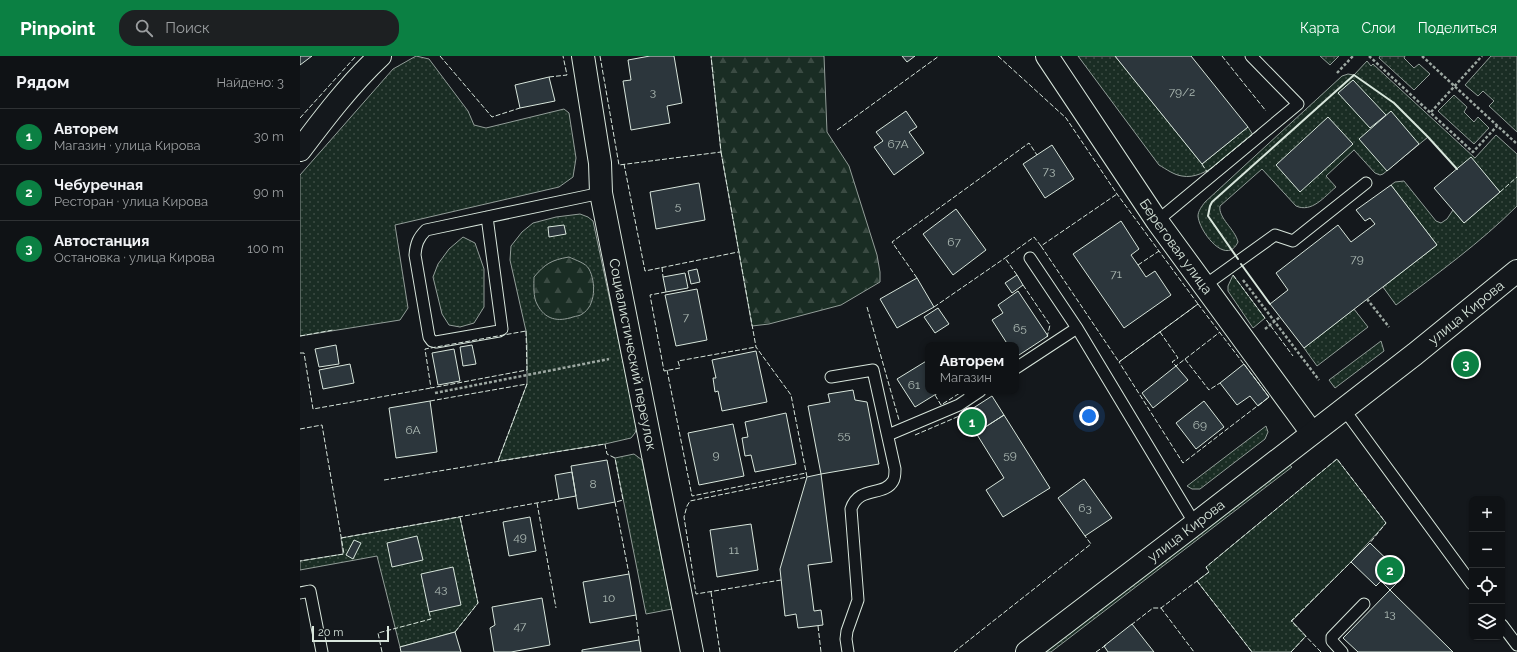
<!DOCTYPE html>
<html lang="ru">
<head>
<meta charset="utf-8">
<style>
	:root { --surface:#0f1215; --page:#1d2022; --text:#f1f3f6; --muted:#9b9ea0; --line:#2f3234; --accent:#0b8043 }
	body { margin:0; font-family:Raleway,sans-serif; background:var(--page); color:var(--text) }
	.controls { position:absolute; right:12px; bottom:12px; display:grid; overflow:hidden; border-radius:8px; box-shadow:0 1px 3px #0004 }
	.controls button { width:36px; height:36px; display:grid; place-items:center; padding:0; border:0; border-bottom:1px solid var(--line); background:var(--surface); color:var(--text); font:20px sans-serif }
	.scale { position:absolute; left:12px; bottom:10px; width:77px; box-sizing:border-box; padding-left:4px; border:2px solid #d8e6dc; border-top:0; font-size:11px; line-height:14px; white-space:nowrap; color:#d8e6dc; -webkit-text-stroke:3px #14181c; paint-order:stroke }
	.you { position:absolute; left:789px; top:360px; width:14px; height:14px; margin:-10px; border:3px solid #fff; border-radius:50%; background:#1a73e8; box-shadow:0 0 0 6px #1a73e833 }
	.badge { display:grid; place-items:center; width:26px; height:26px; border-radius:50%; background:var(--accent); color:#fff; font-size:13px; font-weight:700 }
	.pin { position:absolute; translate:-50% -50%; border:2px solid #fff; box-shadow:0 1px 4px #0006 }
	.popup { position:absolute; left:625px; top:286px; width:94px; height:52px; box-sizing:border-box; display:grid; place-content:center; border-radius:8px; background:var(--surface); filter:drop-shadow(0 1px 3px #0005); font-size:13px; white-space:nowrap; color:var(--muted) }
	.popup b { font-size:15px; color:var(--text) }
	.popup::after { content:''; position:absolute; left:50%; top:100%; margin-left:-8px; border:8px solid transparent; border-top-color:var(--surface) }
	.list { margin:0; padding:0; list-style:none }
	h2 { display:flex; justify-content:space-between; align-items:center; height:52px; margin:0; padding:0 16px; font-size:17px }
	h2 small { font-size:13px; font-weight:400; color:var(--muted) }
	.list li { display:grid; grid-template-columns:26px 1fr auto; gap:12px; align-items:center; box-sizing:border-box; height:56px; padding:0 16px; border-top:1px solid var(--line) }
	.list b { display:block; font-size:15px; white-space:nowrap }
	.list p { margin:0; font-size:13px; white-space:nowrap; color:var(--muted) }
	.list em { font-size:13px; font-style:normal; color:var(--muted) }
	.icon { flex:none; width:22px; height:22px; fill:none; stroke:currentColor; stroke-width:2; stroke-linecap:round; stroke-linejoin:round }
	.map { position:relative; flex:none; width:1217px; height:596px; overflow:hidden }
	header { display:flex; align-items:center; gap:24px; box-sizing:border-box; height:56px; padding:0 20px; background:var(--accent); color:#fff }
	header strong { font-size:19px }
	nav { display:flex; gap:22px; margin-inline-start:auto; font-size:14px }
	.search { width:280px; height:36px; background:var(--page); display:flex; align-items:center; gap:10px; box-sizing:border-box; padding:0 14px; border-radius:16px; color:var(--muted); font-size:15px }
	main { display:flex }
	aside { flex:1; background:var(--surface) }
	.map>svg:first-child { display:block }
	.green { fill:url(#green-dots); stroke:#939e99 }
	.forest { fill:url(#forest-firs); stroke:#939e99 }
	.building { fill:#2c363c; stroke:#d8e6dc }
	.lines { fill:none; stroke-linecap:round; stroke-linejoin:round }
	.service-casing { stroke:#d8e6dc; stroke-width:13 }
	.minor-casing { stroke:#d8e6dc; stroke-width:24 }
	.secondary-casing { stroke:#d8e6dc; stroke-width:24 }
	.path { stroke:#9da8a2; stroke-width:2.5; stroke-dasharray:3 2; stroke-linecap:butt }
	.service { stroke:#14181c; stroke-width:11 }
	.minor { stroke:#14181c; stroke-width:22 }
	.secondary { stroke:#14181c; stroke-width:22 }
	.fence { stroke:#d8e6dc; stroke-width:1; stroke-dasharray:5 2; stroke-linecap:butt }
	.wall { stroke:#d8e6dc; stroke-width:2 }
	.labels { text-anchor:middle; stroke-width:3; stroke-linejoin:round; paint-order:stroke }
	.number-label { font-size:12px; fill:#adbab4 }
	.street-label { font-size:14px; fill:#d8e6dc; stroke:#14181c }
</style>
</head>
<body>
<header>
<strong>Pinpoint</strong>
<div class="search"><svg class="icon" aria-label="search" viewBox="0 0 24 24"><circle cx="10" cy="10" r="6"/><path d="M15 15l6 6"/></svg>Поиск</div>
<nav><a>Карта</a><a>Слои</a><a>Поделиться</a></nav>
</header>
<main>
<aside>
<h2>Рядом<small>Найдено: 3</small></h2>
<ul class="list">
<li><span class="badge">1</span><div><b>Авторем</b><p>Магазин · улица Кирова</p></div><em>30 m</em></li>
<li><span class="badge">2</span><div><b>Чебуречная</b><p>Ресторан · улица Кирова</p></div><em>90 m</em></li>
<li><span class="badge">3</span><div><b>Автостанция</b><p>Остановка · улица Кирова</p></div><em>100 m</em></li>
</ul>
</aside>
<div class="map">
<svg width="1217" height="596" viewBox="0 0 1217 596">
	<defs>
		<pattern id="green-dots" width="8" height="8" patternUnits="userSpaceOnUse"><rect width="8" height="8" fill="#1a2d24"/><path d="M2 2h.1M6 6h.1" fill="none" stroke="#3b4b43" stroke-width="1.8" stroke-linecap="round"/></pattern>
		<pattern id="forest-firs" width="22" height="20" patternUnits="userSpaceOnUse"><rect width="22" height="20" fill="#1a2d24"/><path d="M5 1l3.5 6h-7zM16 11l3.5 6h-7z" fill="#3b4b43"/></pattern>
	</defs>
	<rect width="100%" height="100%" fill="#14181c"/>
	<path class="green" d="M116,0L129,3L168,55L174,69L186,72L264,53L269,57L276,102L273,121L259,131L95,169L108,252L100,264L0,280V119L93,13Z
		M778,0H815L902,108L948,71L953,79C935,93 906,125 882,120C874,119 866,113 859,109Z
		M1020,0H1039L1030,9Z
		M1080,0H1105L1104,2L1114,12L1119,8L1130,18L1114,34L1079,2Z
		M1191,0H1217V76L1189,50L1194,45L1183,35L1178,40L1165,29Z
		M1067,5L1071,10L1073,8L1175,102L1196,79L1217,98V150C1180,187 1138,217 1096,249L1083,231L1137,189L1091,129L1095,126L1104,125L1136,165L1141,167L1147,163L1153,154L1164,167L1200,136L1171,102L1157,113L1128,81L1083,118L1080,119L1075,117L1054,94L1026,120L1036,131C1024,141 1012,157 996,150L962,113L920,150C918,162 935,173 938,186C926,211 899,175 898,160C898,155 902,150 905,146L1042,20L1048,18L1054,19Z
		M1154,39L1167,51L1164,56L1174,66L1178,61L1189,72L1174,88L1138,55Z
		M280,158L288,161L293,165L337,371L335,377L331,382L305,388L198,405L227,328V290L226,275L210,204L211,190L222,176L233,167L256,161Z
		M163,181L175,187L184,213V251L174,267L160,271L149,269L142,258L133,221L138,208L149,193Z
		M933,219L965,262L953,272L928,235V230Z
		M1054,253L1068,271L1017,310L1004,292Z
		M1081,285L1084,295L1035,332L1029,324Z
		M966,370L968,376L965,383L900,433H892L887,430Z
		M334,398L342,404L372,553L346,558L315,402Z
		M1037,403L1086,467L1051,506L992,565L1006,580L991,596H952L897,525L909,516L906,511Z
		M987,407L992,411L751,596H738Z
		M160,461L178,547L155,576L100,591L77,500L0,514V505L43,498L41,482Z"/>
	<path class="forest" d="M411,0H524L527,76L549,110L577,199L580,216V226L541,249L469,268L452,270L421,96Z
		M269,201C275,204 286,207 289,213C296,226 296,250 282,258C280,260 276,260 273,261C258,266 245,264 237,248C233,241 234,229 234,221C245,208 251,204 269,201Z"/>
	<path class="building" d="M0,0H12L0,9Z
		M350,0H374L382,47L367,50L370,67L331,74L323,25L331,24L328,4Z
		M602,0H615L607,6Z
		M815,0H891L948,71L902,108Z
		M249,21L255,45L220,52L215,29Z
		M1053,24L1086,59L1070,72L1038,37Z
		M606,55L617,71L609,76L624,97L594,119L574,91L583,85L576,76Z
		M1091,55L1119,88L1087,115L1059,83Z
		M1028,61L1053,88L1000,136L976,109Z
		M752,89L774,123L745,142L723,108Z
		M1171,101L1200,136L1164,167L1134,132Z
		M399,127L405,164L356,173L350,136Z
		M1091,129L1137,189L1004,292L970,248L988,234L976,217L1038,169L1051,186L1075,168L1070,162L1065,165L1056,154Z
		M656,153L686,194L653,219L623,178Z
		M821,165L839,193L831,199L838,209L846,221L855,215L871,239L824,272L773,198Z
		M264,169L266,178L249,181L248,171Z
		M397,213L400,226L391,228L388,215Z
		M385,217L388,232L366,236L363,221Z
		M717,219L723,229L712,237L705,227Z
		M617,222L634,251L597,272L580,243Z
		M397,233L407,284L376,290L365,239Z
		M718,235L748,280L716,301V289H708L692,264L703,257L698,249Z
		M638,252L649,268L635,277L624,261Z
		M36,289L39,308L19,311L15,293Z
		M172,289L176,308L163,310L160,291Z
		M154,293L160,325L138,329L132,297Z
		M456,295L467,346L422,355L418,335L415,336L413,322H416L412,304Z
		M628,304V335H641L615,351L597,323Z
		M50,308L54,327L23,333L19,314Z
		M944,308L969,341L958,350L950,340L937,349L920,327Z
		M876,310L888,324L853,352L842,337Z
		M553,334L555,344L567,346L579,408L521,418L508,350L530,346L528,338Z
		M692,340L704,359L676,377L664,358Z
		M130,345L137,396L96,402L89,352Z
		M904,345L924,371L896,393L876,367Z
		M486,357L496,408L455,416L451,399L445,400L442,382L448,381L445,366Z
		M704,359L750,432L703,461L686,434L704,422L676,377Z
		M433,368L444,420L399,429L388,377Z
		M307,404L315,446L278,453L271,410Z
		M272,416L276,440L259,443L255,419Z
		M521,418L532,506L508,509L514,555L521,554L523,569L498,572L496,558L485,560L480,513L507,421Z
		M784,423L812,462L785,480L758,442Z
		M230,461L236,495L209,500L203,466Z
		M451,468L458,514L417,521L410,474Z
		M117,480L123,504L92,511L87,487Z
		M54,484L61,487L53,503L46,499Z
		M1070,487L1104,520L1090,534L1081,525L1076,530L1051,506Z
		M153,511L161,549L129,556L121,518Z
		M329,518L336,559L290,567L283,526Z
		M1090,534L1153,596H1058L1043,582Z
		M242,542L250,589L211,596H194L190,572L195,569L192,551Z
		M832,568L854,596H808L804,590Z
		M155,576L161,596H101L100,591Z
		M339,584L341,596H282V594Z"/>
	<g class="lines">
		<defs>
			<path id="service" d="M187,161L202,273L199,275L136,286L132,285L129,281L115,199C116,188 118,182 126,174L301,137
				M857,165L998,48L951,0
				M730,202L777,272L895,468
				M904,230L975,179L993,185L1066,127
				M716,312L777,272
				M531,321L573,314L595,413C595,417 595,422 593,425C584,441 559,429 551,453L558,544L547,575L546,583L548,596
				M1043,352L1172,528
				M588,379L659,349L680,335
				M0,537L10,535L22,596
				M1202,569L1217,589
				M1042,596L1032,585V581L1064,548"/>
			<g id="minor">
				<path id="s1" d="M283,0L300,107L301,137L392,596"/>
				<path id="s2" d="M747,0L857,165L1012,377"/>
				<path d="M0,94C25,61 50,28 80,0"/>
			</g>
			<g id="secondary">
				<path id="s3" d="M727,596L895,468L1115,298L1217,215"/>
			</g>
		</defs>
		<use href="#service" class="service-casing"/>
		<use href="#minor" class="minor-casing"/>
		<use href="#secondary" class="secondary-casing"/>
		<path class="path" d="M1069,0L1173,96L1197,70
			M1122,0L1217,88
			M1037,17L1053,0
			M1131,56L1182,0
			M943,224L1019,324
			M1067,243L1089,271
			M965,273L980,261
			M135,337L309,303"/>
		<use href="#service" class="service"/>
		<use href="#minor" class="minor"/>
		<use href="#secondary" class="secondary"/>
		<path class="fence" d="M140,0L192,61L220,52
			M300,0L319,109L421,96L411,0
			M698,0L766,62L817,138L898,248L819,306L741,190L817,138
			M922,0L966,55
			M249,21L267,19L263,0
			M0,62L56,0
			M537,74L639,0
			M421,96L456,291L491,339L507,421L390,445L387,450L384,461L396,538L481,524
			M324,108L345,215L438,196
			M902,108L907,116L959,73
			M1200,136L1217,121
			M838,209L859,195
			M362,211L363,221
			M717,219L705,202L734,181L741,190
			M933,219L993,300
			M617,222L592,186L729,87L737,99
			M723,229L750,269L747,281
			M366,236L350,239L364,315L380,312L378,305L456,291
			M898,248L969,341L883,407L819,306Z
			M567,251L599,364
			M634,251L705,202
			M226,275L227,314L131,332L125,293Z
			M860,276L878,302L872,306L876,310L920,276
			M0,280L33,274
			M0,297H4L13,353L131,332
			M885,303L909,334L920,327
			M367,314L392,440L506,417
			M635,339L641,349L663,335
			M130,345L227,328L198,405
			M0,373L22,369L44,498L0,505
			M615,379L664,358
			M84,424L305,388L307,398L315,402L323,444L316,446
			M315,446L329,518
			M237,447L256,552
			M41,482L259,443
			M897,525L952,596
			M411,536L420,596
			M861,552L894,596
			M336,559L339,584
			M831,569L853,552H861L909,516L906,511L1037,403L1086,467L1069,488
			M518,570L521,596
			M155,576L178,547L160,461
			M82,596L78,577L131,563L129,556
			M654,596L791,488L785,480
			M796,596L806,589
			M991,596L1006,580
			M1021,596L991,565L1052,505"/>
		<path class="wall" d="M938,203L908,160L910,150L912,146L1054,19L1094,47L1128,81L1157,113
			M941,208L970,248"/>
	</g>
	<g class="labels">
		<g class="number-label">
			<text x="353" y="40">3</text>
			<text x="882" y="40">79/2</text>
			<text x="598" y="92">67А</text>
			<text x="749" y="119">73</text>
			<text x="378" y="154">5</text>
			<text x="654" y="190">67</text>
			<text x="1057" y="207">79</text>
			<text x="816" y="222">71</text>
			<text x="386" y="265">7</text>
			<text x="720" y="276">65</text>
			<text x="614" y="333">61</text>
			<text x="900" y="373">69</text>
			<text x="113" y="378">6А</text>
			<text x="544" y="383">55</text>
			<text x="416" y="403">9</text>
			<text x="710" y="403">59</text>
			<text x="293" y="432">8</text>
			<text x="785" y="456">63</text>
			<text x="220" y="485">49</text>
			<text x="434" y="498">11</text>
			<text x="141" y="537">43</text>
			<text x="309" y="546">10</text>
			<text x="1090" y="562">13</text>
			<text x="220" y="574">47</text>
		</g>
		<g class="street-label">
			<text dy="5" stroke="none"><textPath href="#s2" startOffset="230">Береговая улица</textPath></text>
			<text dy="5" stroke="none"><textPath href="#s3" startOffset="555">улица Кирова</textPath></text>
			<text dy="5" stroke="none"><textPath href="#s1" startOffset="303">Социалистический переулок</textPath></text>
			<text dy="5" stroke="none"><textPath href="#s3" startOffset="200">улица Кирова</textPath></text>
		</g>
	</g>
</svg>
<div class="controls">
<button>+</button>
<button>−</button>
<button><svg class="icon" aria-label="locate" viewBox="0 0 24 24"><circle cx="12" cy="12" r="6"/><path d="M12 2v4M12 18v4M2 12h4M18 12h4"/></svg></button>
<button><svg class="icon" aria-label="layers" viewBox="0 0 24 24"><path d="M12 4l9 5-9 5-9-5zM3 14l9 5 9-5"/></svg></button>
</div>
<div class="scale">20 m</div>
<div class="you"></div>
<div class="pin badge" style="left:672px;top:366px">1</div>
<div class="popup"><b>Авторем</b>Магазин</div>
<div class="pin badge" style="left:1090px;top:514px">2</div>
<div class="pin badge" style="left:1166px;top:308px">3</div>
</div>
</main>
</body>
</html>
